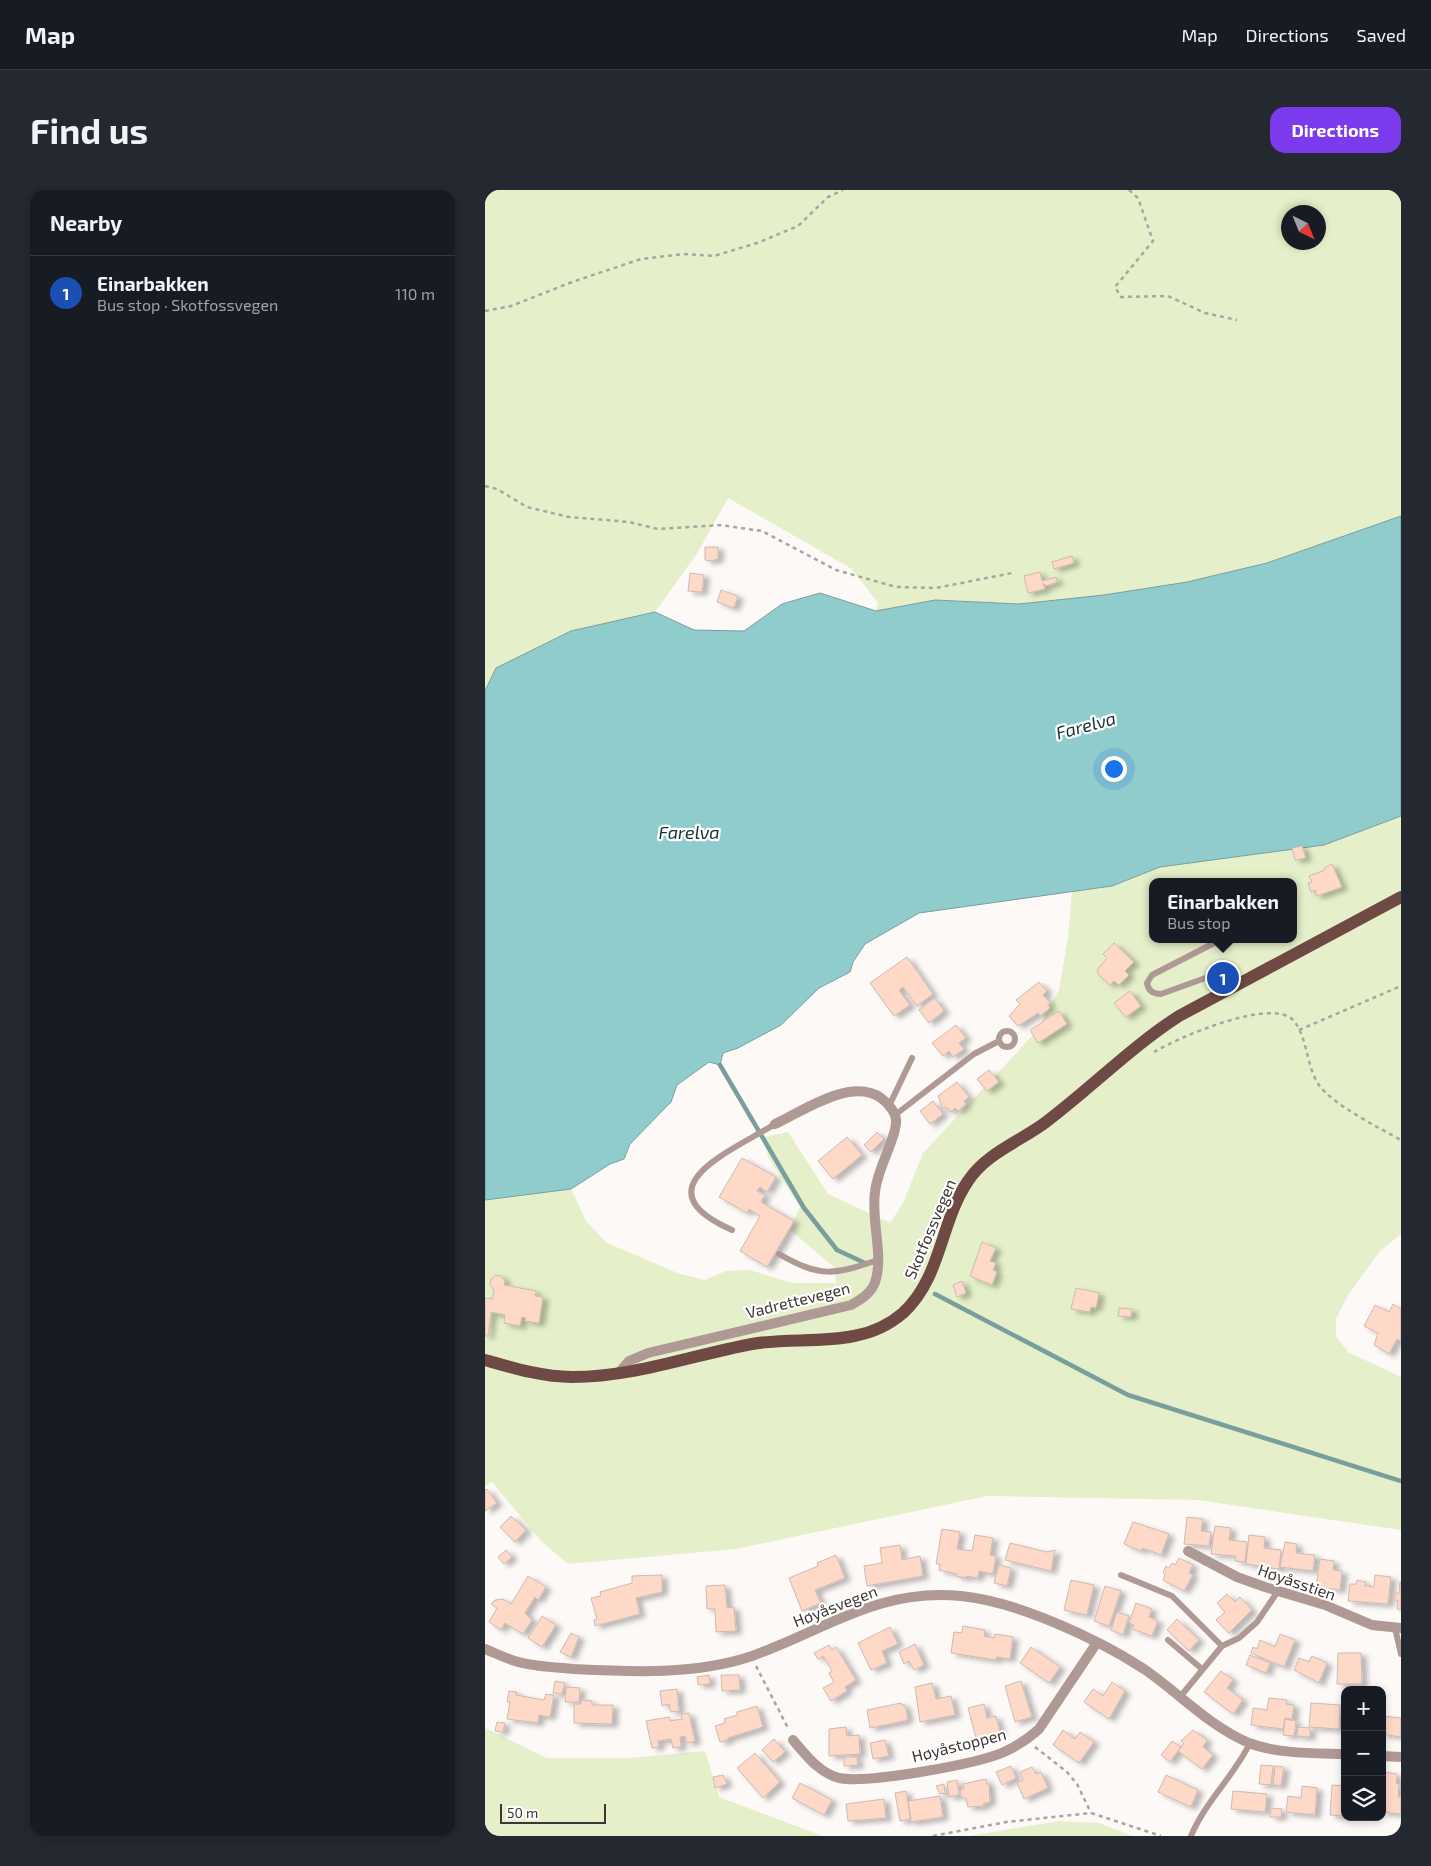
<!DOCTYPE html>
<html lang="en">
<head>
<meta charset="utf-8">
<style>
	:root { --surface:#171b24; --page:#242831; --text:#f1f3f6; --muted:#9ea1a6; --line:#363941; --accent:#7c3aed }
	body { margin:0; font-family:"Exo 2",sans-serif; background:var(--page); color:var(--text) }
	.controls { position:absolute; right:15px; bottom:15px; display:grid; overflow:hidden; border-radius:10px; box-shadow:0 2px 8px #0003 }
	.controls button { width:45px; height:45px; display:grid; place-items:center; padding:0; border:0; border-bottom:1px solid var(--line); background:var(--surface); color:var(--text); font:25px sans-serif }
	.compass { position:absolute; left:796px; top:15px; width:45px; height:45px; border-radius:50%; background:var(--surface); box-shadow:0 2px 8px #0003; rotate:137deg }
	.scale { position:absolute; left:15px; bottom:12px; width:106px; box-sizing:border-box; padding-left:5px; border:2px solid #3e3633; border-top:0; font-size:14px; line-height:18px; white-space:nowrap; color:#3e3633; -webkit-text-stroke:4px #fff; paint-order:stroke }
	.you { position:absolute; left:628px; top:578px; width:18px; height:18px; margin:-12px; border:4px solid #fff; border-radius:50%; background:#1a73e8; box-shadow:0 0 0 8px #1a73e833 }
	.badge { display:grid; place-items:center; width:32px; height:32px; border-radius:50%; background:var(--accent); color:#fff; font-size:16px; font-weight:700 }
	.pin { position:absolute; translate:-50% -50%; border:2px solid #fff; box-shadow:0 1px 5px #0006 }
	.popup { position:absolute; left:664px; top:688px; width:148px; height:65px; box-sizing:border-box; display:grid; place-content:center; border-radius:10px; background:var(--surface); filter:drop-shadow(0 1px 4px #0005); font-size:16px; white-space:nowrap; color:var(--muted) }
	.popup b { font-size:19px; color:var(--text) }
	.popup::after { content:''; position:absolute; left:50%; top:100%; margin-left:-10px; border:10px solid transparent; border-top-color:var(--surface) }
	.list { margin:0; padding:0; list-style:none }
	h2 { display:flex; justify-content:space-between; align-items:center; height:65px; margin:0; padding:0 20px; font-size:21px }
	h2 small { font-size:16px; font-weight:400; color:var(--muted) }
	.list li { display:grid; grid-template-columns:32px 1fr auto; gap:15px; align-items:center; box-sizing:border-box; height:75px; padding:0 20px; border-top:1px solid var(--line) }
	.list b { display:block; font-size:19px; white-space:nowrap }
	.list p { margin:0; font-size:16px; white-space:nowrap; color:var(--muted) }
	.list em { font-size:16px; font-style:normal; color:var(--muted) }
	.icon { flex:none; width:28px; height:28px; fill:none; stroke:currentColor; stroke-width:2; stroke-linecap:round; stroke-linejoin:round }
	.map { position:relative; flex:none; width:916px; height:1646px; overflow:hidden; border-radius:15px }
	header { display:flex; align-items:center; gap:30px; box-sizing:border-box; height:70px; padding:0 25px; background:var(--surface); border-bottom:1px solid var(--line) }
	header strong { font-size:24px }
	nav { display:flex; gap:28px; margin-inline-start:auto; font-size:18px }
	.intro { display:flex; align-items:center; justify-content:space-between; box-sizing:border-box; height:120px; padding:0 30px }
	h1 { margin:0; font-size:35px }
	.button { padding:12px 22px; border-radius:15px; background:var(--accent); color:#fff; font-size:18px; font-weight:700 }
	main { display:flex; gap:30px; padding:0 30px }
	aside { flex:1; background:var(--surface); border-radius:15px; box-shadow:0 2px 8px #0003 }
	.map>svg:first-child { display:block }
	.green { fill:#e5efc9; fill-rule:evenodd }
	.water { fill:#91cccc; stroke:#789f9e }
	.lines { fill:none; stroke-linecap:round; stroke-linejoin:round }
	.stream { stroke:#789f9e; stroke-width:4.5 }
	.building { fill:#fed9c8; stroke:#cdbab2; filter:url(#shadow) }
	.path { stroke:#aaa4a2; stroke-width:2.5; stroke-dasharray:4 4; stroke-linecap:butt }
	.service { stroke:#af9995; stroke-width:6 }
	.minor { stroke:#af9995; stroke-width:10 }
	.primary { stroke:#6f4a44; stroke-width:12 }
	.labels { text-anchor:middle; stroke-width:4.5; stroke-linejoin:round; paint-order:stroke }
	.street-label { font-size:16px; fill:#3e3633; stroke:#fff }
	.water-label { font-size:18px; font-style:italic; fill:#143232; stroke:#fff }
</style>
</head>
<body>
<header>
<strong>Map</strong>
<nav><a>Map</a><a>Directions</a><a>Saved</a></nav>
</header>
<div class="intro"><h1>Find us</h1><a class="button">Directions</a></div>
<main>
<aside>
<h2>Nearby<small></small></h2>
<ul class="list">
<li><span class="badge" style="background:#1a4fb4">1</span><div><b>Einarbakken</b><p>Bus stop · Skotfossvegen</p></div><em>110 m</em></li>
</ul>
</aside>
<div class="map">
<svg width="916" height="1646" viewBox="0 0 916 1646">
	<defs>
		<filter id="shadow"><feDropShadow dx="5.5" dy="3" stdDeviation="2.5" flood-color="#0004"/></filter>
	</defs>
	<rect width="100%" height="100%" fill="#fdf9f7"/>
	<path class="green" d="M0,0H916V326L782,373L702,392L619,405L534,414L450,410L391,421L393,413L367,379L243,308L213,362L170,422L86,441L11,478L0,501ZM804,22H834V52H804Z
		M916,626V1044L894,1062L862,1107L851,1129V1146L863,1162L916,1187V1340L713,1310L502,1306L251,1359L83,1374L57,1352L7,1292L0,1296V1010L86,999L101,1031L122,1053L195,1084L220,1090L241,1081L265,1080L307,1093H351L350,1078L305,1040L315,1017L283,967L279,947L303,942L343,1004L405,1033L418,1013L438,963L550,843L574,800L583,747L587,701L627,696L675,677L839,655ZM668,692H808V749H668Z
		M0,1538L62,1568H146L220,1561L234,1607L338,1646H0Z
		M574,1631L614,1633L647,1646H484Z"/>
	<path class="water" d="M916,326V626L839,655L675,677L627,696L434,723L380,754L368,772L365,782L334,798L296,835L253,858L238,863L235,875L224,872L192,895L186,912L145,954L139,969L125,974L86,999L0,1010V501L11,478L86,441L170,422L209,440L259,441L297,414L335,403L391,421L450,410L534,414L619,405L702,392L782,373Z"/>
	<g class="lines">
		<path class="stream" d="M235,875L319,1018L352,1060L380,1073
			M450,1104L643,1205L916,1291"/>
	</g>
	<path class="building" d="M220,357H233V369L225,371L220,370Z
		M587,366L589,373L569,379L567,372Z
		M555,382L557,391L571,387L572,392L561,396L558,393L560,399L543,403L539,386Z
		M205,383L219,385L217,402L203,401Z
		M236,400L253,406L249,418L232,412Z
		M817,656L821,668L810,670L807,658Z
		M847,674L857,697L832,706L830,700L826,702L823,693L827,692L824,686L840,680L839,678Z
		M629,753L649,772L640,781L644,785L634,795L629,791L625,795L613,784L612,780L622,768L618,764Z
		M422,767L448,804L432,816L418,797L414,800L425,815L409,826L385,793Z
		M554,792L562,801L558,805L565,813L563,815L565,818L555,826L553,823L533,836L524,826L535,814L531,810Z
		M645,801L656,816L641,827L629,813Z
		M450,808L459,821L444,833L434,820Z
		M574,821L582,834L553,853L545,840Z
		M471,835L481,848L474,853L479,859L468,867L464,861L458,866L447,853Z
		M504,880L514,892L502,901L492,889Z
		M472,892L484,907L479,911L481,914L473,921L470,918L466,922L461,917L458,919L453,906Z
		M448,911L458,924L445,934L435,921Z
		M392,942L399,949L386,962L379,955Z
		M362,947L377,965L348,989L333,971Z
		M257,968L291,987L282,1002L275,997L272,1001L280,1005L276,1012L309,1031L282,1077L255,1061L275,1026L264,1019L262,1023L234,1007Z
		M497,1052L511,1058L505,1071L511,1073L508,1080L512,1082L507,1095L485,1086Z
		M11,1085L16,1086L20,1091L19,1095L51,1101L50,1106L58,1107L54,1133L40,1131L41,1128L37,1127L35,1136L19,1133L20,1125L6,1122L3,1146H0V1108L7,1109L9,1100L5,1095L6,1089Z
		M477,1091L481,1103L472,1107L468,1095Z
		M591,1098L614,1103L611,1118L606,1117L605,1122L586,1119Z
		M908,1114L916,1119V1151L912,1149L904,1164L889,1155L893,1143L879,1136L890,1115L904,1122Z
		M634,1118L647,1119L646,1127L633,1126Z
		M2,1299L12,1313L0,1321V1300Z
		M26,1326L41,1340L30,1352L15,1337Z
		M702,1327L718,1329L716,1341L726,1342L724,1356L699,1354Z
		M648,1332L684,1344L676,1365L658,1358L656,1361L639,1354Z
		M730,1336L746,1338L744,1350L762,1352L760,1372L750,1371L751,1366L726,1364Z
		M457,1339L475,1342L472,1359L487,1361L490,1345L508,1348L505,1365L511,1366L508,1384L494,1381L493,1388L481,1386V1388L471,1386L472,1384L454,1380L455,1374H451Z
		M764,1345L780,1347L779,1358L796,1360L794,1379L761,1374Z
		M800,1352L812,1354L811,1363L830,1365L828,1381L795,1377Z
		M525,1353L561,1362L570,1360L566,1381L520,1370Z
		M415,1355L417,1370L435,1366L438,1386L382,1396L379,1376L397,1373L395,1358Z
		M21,1360L27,1367L19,1374L13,1367Z
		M351,1365L360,1388L330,1400L336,1413L317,1421L304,1388L333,1376L332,1373Z
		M694,1368L708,1375L704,1383L708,1385L699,1401L678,1390L680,1385L678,1383L681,1376L684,1378L687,1373L690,1375Z
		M835,1369L849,1371L848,1380L857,1381L855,1400L831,1397Z
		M514,1375L526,1378L522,1396L509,1393Z
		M177,1385V1402L151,1408L155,1424L110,1436L109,1430L112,1429L106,1408L116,1406L115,1402L147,1393V1386Z
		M890,1385L906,1387L903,1414L863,1411L865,1394H871L872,1390L881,1392L880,1396L889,1397Z
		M43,1386L61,1397L53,1410L50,1407L40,1423L47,1430L38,1444L20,1433L16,1440L4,1432L12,1418L6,1414L10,1410L18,1409L26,1414Z
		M586,1390L609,1395L602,1425L579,1420Z
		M915,1392H916V1420L912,1419L913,1411L910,1410V1403H914Z
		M240,1395L242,1418L249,1417L251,1441L231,1442L230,1419H222L221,1396Z
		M620,1396L636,1401L624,1436L609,1431Z
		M742,1404L750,1412L755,1407L767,1420L744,1443L731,1430L740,1422L732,1413Z
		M651,1413L667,1419L664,1427L673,1431L667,1446L647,1439L649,1435L644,1433Z
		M632,1422L644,1426L638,1445L626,1440Z
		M57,1426L71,1435L57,1457L43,1448Z
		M692,1429L714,1450L704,1461L682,1440Z
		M478,1436L500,1440L499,1446L509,1448L510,1444L528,1447L525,1469L512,1467L511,1470L466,1463L469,1442L477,1443Z
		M405,1437L413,1454L397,1461L402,1473L386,1480L373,1453Z
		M86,1443L94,1447L86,1467L75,1462Z
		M795,1444L810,1450L799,1477L766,1463L768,1457L772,1459L775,1450L790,1457Z
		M430,1454L439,1475L429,1480L424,1471L419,1474L414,1462Z
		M344,1455L347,1460L351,1457L371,1490L360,1497L362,1501L346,1511L338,1498L349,1492L344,1483L347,1481L338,1466L333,1469L329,1463Z
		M546,1457L575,1477L564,1493L535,1473Z
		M853,1463H876L877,1494H852Z
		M765,1465L785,1473L781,1483L761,1475Z
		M827,1466L842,1473L834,1493L809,1480L814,1468L824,1472Z
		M736,1481L748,1490L742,1498L758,1510L748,1524L719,1502Z
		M224,1485L225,1494L213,1495L212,1487Z
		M236,1485H254L255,1500L237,1501Z
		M70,1491L80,1493L77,1504L68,1503Z
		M536,1491L547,1527L530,1532L520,1496Z
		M627,1492L640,1501L624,1529L599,1512L608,1499L618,1506Z
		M447,1493L451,1509L466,1506L470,1525L435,1532L430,1497Z
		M81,1497L95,1498L94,1512H80Z
		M192,1499L194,1521L186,1522L184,1514L177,1516L175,1501Z
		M24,1501L32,1502L31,1505L59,1510L61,1504L69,1505L65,1527L54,1525L53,1533L22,1529L25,1512H22Z
		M784,1508L802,1510L801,1514L809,1515L807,1529L800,1528L798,1539L766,1535L768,1518L782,1520Z
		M96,1510L107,1511V1515H128L127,1534L89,1533V1514H96Z
		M416,1513L417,1515H420L423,1529L420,1531L385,1538L382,1520Z
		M826,1513L855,1515L854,1539L824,1537Z
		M499,1514L502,1528L511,1526L515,1542L491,1548L483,1518Z
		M272,1516L278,1537L243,1548V1550L235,1552L230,1536L240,1533L239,1529L252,1525V1522Z
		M204,1523L210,1551L202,1553L200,1546L195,1547L196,1557L188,1558L186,1549L173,1551L174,1557L167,1558L161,1531L184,1527L185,1531L197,1529L196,1524Z
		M897,1526L916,1528V1547L897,1544Z
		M800,1529L811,1531L809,1546L798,1545Z
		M12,1532L20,1533L18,1542L10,1541Z
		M361,1537L362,1546L374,1545L375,1564L344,1566V1539Z
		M813,1537L825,1538V1547L812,1546Z
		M578,1540L590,1549L595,1542L609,1552L594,1573L568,1555Z
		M708,1540L722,1550L718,1557L728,1565L717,1579L693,1561L699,1554L696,1551Z
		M289,1549L300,1562L288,1572L277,1560Z
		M400,1550L404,1566L388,1569L385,1553Z
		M687,1551L696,1557L685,1572L676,1565Z
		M270,1563L295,1592L278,1608L252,1578Z
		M359,1567H372L373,1575L359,1576Z
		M776,1575L788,1576L786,1595L774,1594Z
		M526,1576L531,1588L517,1595L511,1582Z
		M790,1576L799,1577L796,1596L788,1595Z
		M547,1577L551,1584L556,1582L563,1598L539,1609L532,1593L538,1590L535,1582Z
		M899,1582L912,1584L911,1593L914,1594L913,1607H916V1624L897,1622Z
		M238,1585L242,1594L230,1598L228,1587Z
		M681,1585L713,1600L706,1617L673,1602Z
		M501,1589L502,1594H504L505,1612L498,1614L499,1616L483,1617L481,1608H477L475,1600L479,1599L478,1594Z
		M472,1590L474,1605L464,1607L462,1592Z
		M315,1593L347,1610L339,1625L307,1608Z
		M459,1594L460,1603L455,1604L451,1596Z
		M847,1595L860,1596V1626L845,1625Z
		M817,1596L832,1598L830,1625L801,1622L803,1606L816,1608Z
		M421,1601L426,1629L415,1631L410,1603Z
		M748,1601L782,1604L780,1622L746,1619Z
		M455,1606L458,1627L426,1632L423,1611Z
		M399,1609L401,1628L363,1631L361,1614Z
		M786,1618L797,1619L796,1627H785Z"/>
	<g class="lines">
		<path class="path" d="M644,0L653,8L668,51L630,97L636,107L683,106L720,123L752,130
			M0,121L26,116L87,92L156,69L199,64L229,66L272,53L313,36L343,7L358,0
			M0,296L12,299L42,317L84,327L144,332L173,339L235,335L277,341L351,380L411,397L451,398L527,383
			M814,840L916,796
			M669,862C692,848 788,806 809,831C823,849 821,876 834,895C847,914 894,938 916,950
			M271,1476L304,1540
			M550,1557L582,1582L592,1594L606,1623
			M448,1646L521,1632L606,1623L676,1646"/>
		<path class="service" d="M737,749L667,785L662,793C663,801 668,804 676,804L737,782L745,784L752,793
			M514 849a8 8 0 1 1 16 0a8 8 0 1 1-16 0Z
			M404,916L427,868
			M410,925L489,864L514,851
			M247,1040C153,998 245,962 290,934
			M294,1064C336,1088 348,1085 393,1070
			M636,1385L687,1406L737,1456
			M910,1438L916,1464
			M683,1450L717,1479
			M695,1507L737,1456L754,1448L772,1432L793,1401
			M706,1646C720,1612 749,1586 765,1553"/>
		<path class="minor" d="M133,1184L144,1171L163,1163L366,1115C377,1109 388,1102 391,1089C398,1064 386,1029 390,1002C392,979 410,951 411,933C412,923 403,913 396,908C366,887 318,921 290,934
			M703,1361L752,1387L780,1397L840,1415L887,1435L916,1438
			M0,1459C10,1463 20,1468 30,1471C49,1477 69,1477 89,1479C147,1482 211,1485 267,1466C340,1440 393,1398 476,1406C531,1411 613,1449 659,1479C694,1503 724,1536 764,1553C793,1564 829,1563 860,1564
			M308,1550C321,1565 334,1583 354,1588C382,1594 492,1574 519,1562C532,1556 543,1549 554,1539L611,1454
			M897,1566L916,1567"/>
		<path class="primary" d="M0,1170C28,1178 58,1187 87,1187C150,1187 207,1165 267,1154C300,1148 335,1153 369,1146C386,1143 404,1135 418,1123C457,1087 455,1032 483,991C501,963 536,951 561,932C606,898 646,857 694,826L916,707"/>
	</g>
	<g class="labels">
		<g class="street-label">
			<text transform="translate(445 1039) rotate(-67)" y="6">Skotfossvegen</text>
			<text transform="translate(313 1110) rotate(-14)" y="6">Vadrettevegen</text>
			<text transform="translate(812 1392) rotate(19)" y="6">Høyåsstien</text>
			<text transform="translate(350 1416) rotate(-21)" y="6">Høyåsvegen</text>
			<text transform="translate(474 1555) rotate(-14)" y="6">Høyåstoppen</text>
		</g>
		<g class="water-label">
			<text transform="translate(601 536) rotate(-15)" y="6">Farelva</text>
			<text x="204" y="649">Farelva</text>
		</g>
	</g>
</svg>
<div class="controls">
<button>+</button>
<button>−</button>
<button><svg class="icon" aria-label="layers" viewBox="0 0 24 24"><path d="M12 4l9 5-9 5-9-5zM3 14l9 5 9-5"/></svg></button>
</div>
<svg class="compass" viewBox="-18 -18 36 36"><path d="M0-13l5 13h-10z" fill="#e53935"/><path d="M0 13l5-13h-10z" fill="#9ea1a6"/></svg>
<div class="scale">50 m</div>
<div class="you"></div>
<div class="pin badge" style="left:738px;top:788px;background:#1a4fb4">1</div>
<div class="popup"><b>Einarbakken</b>Bus stop</div>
</div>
</main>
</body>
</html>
